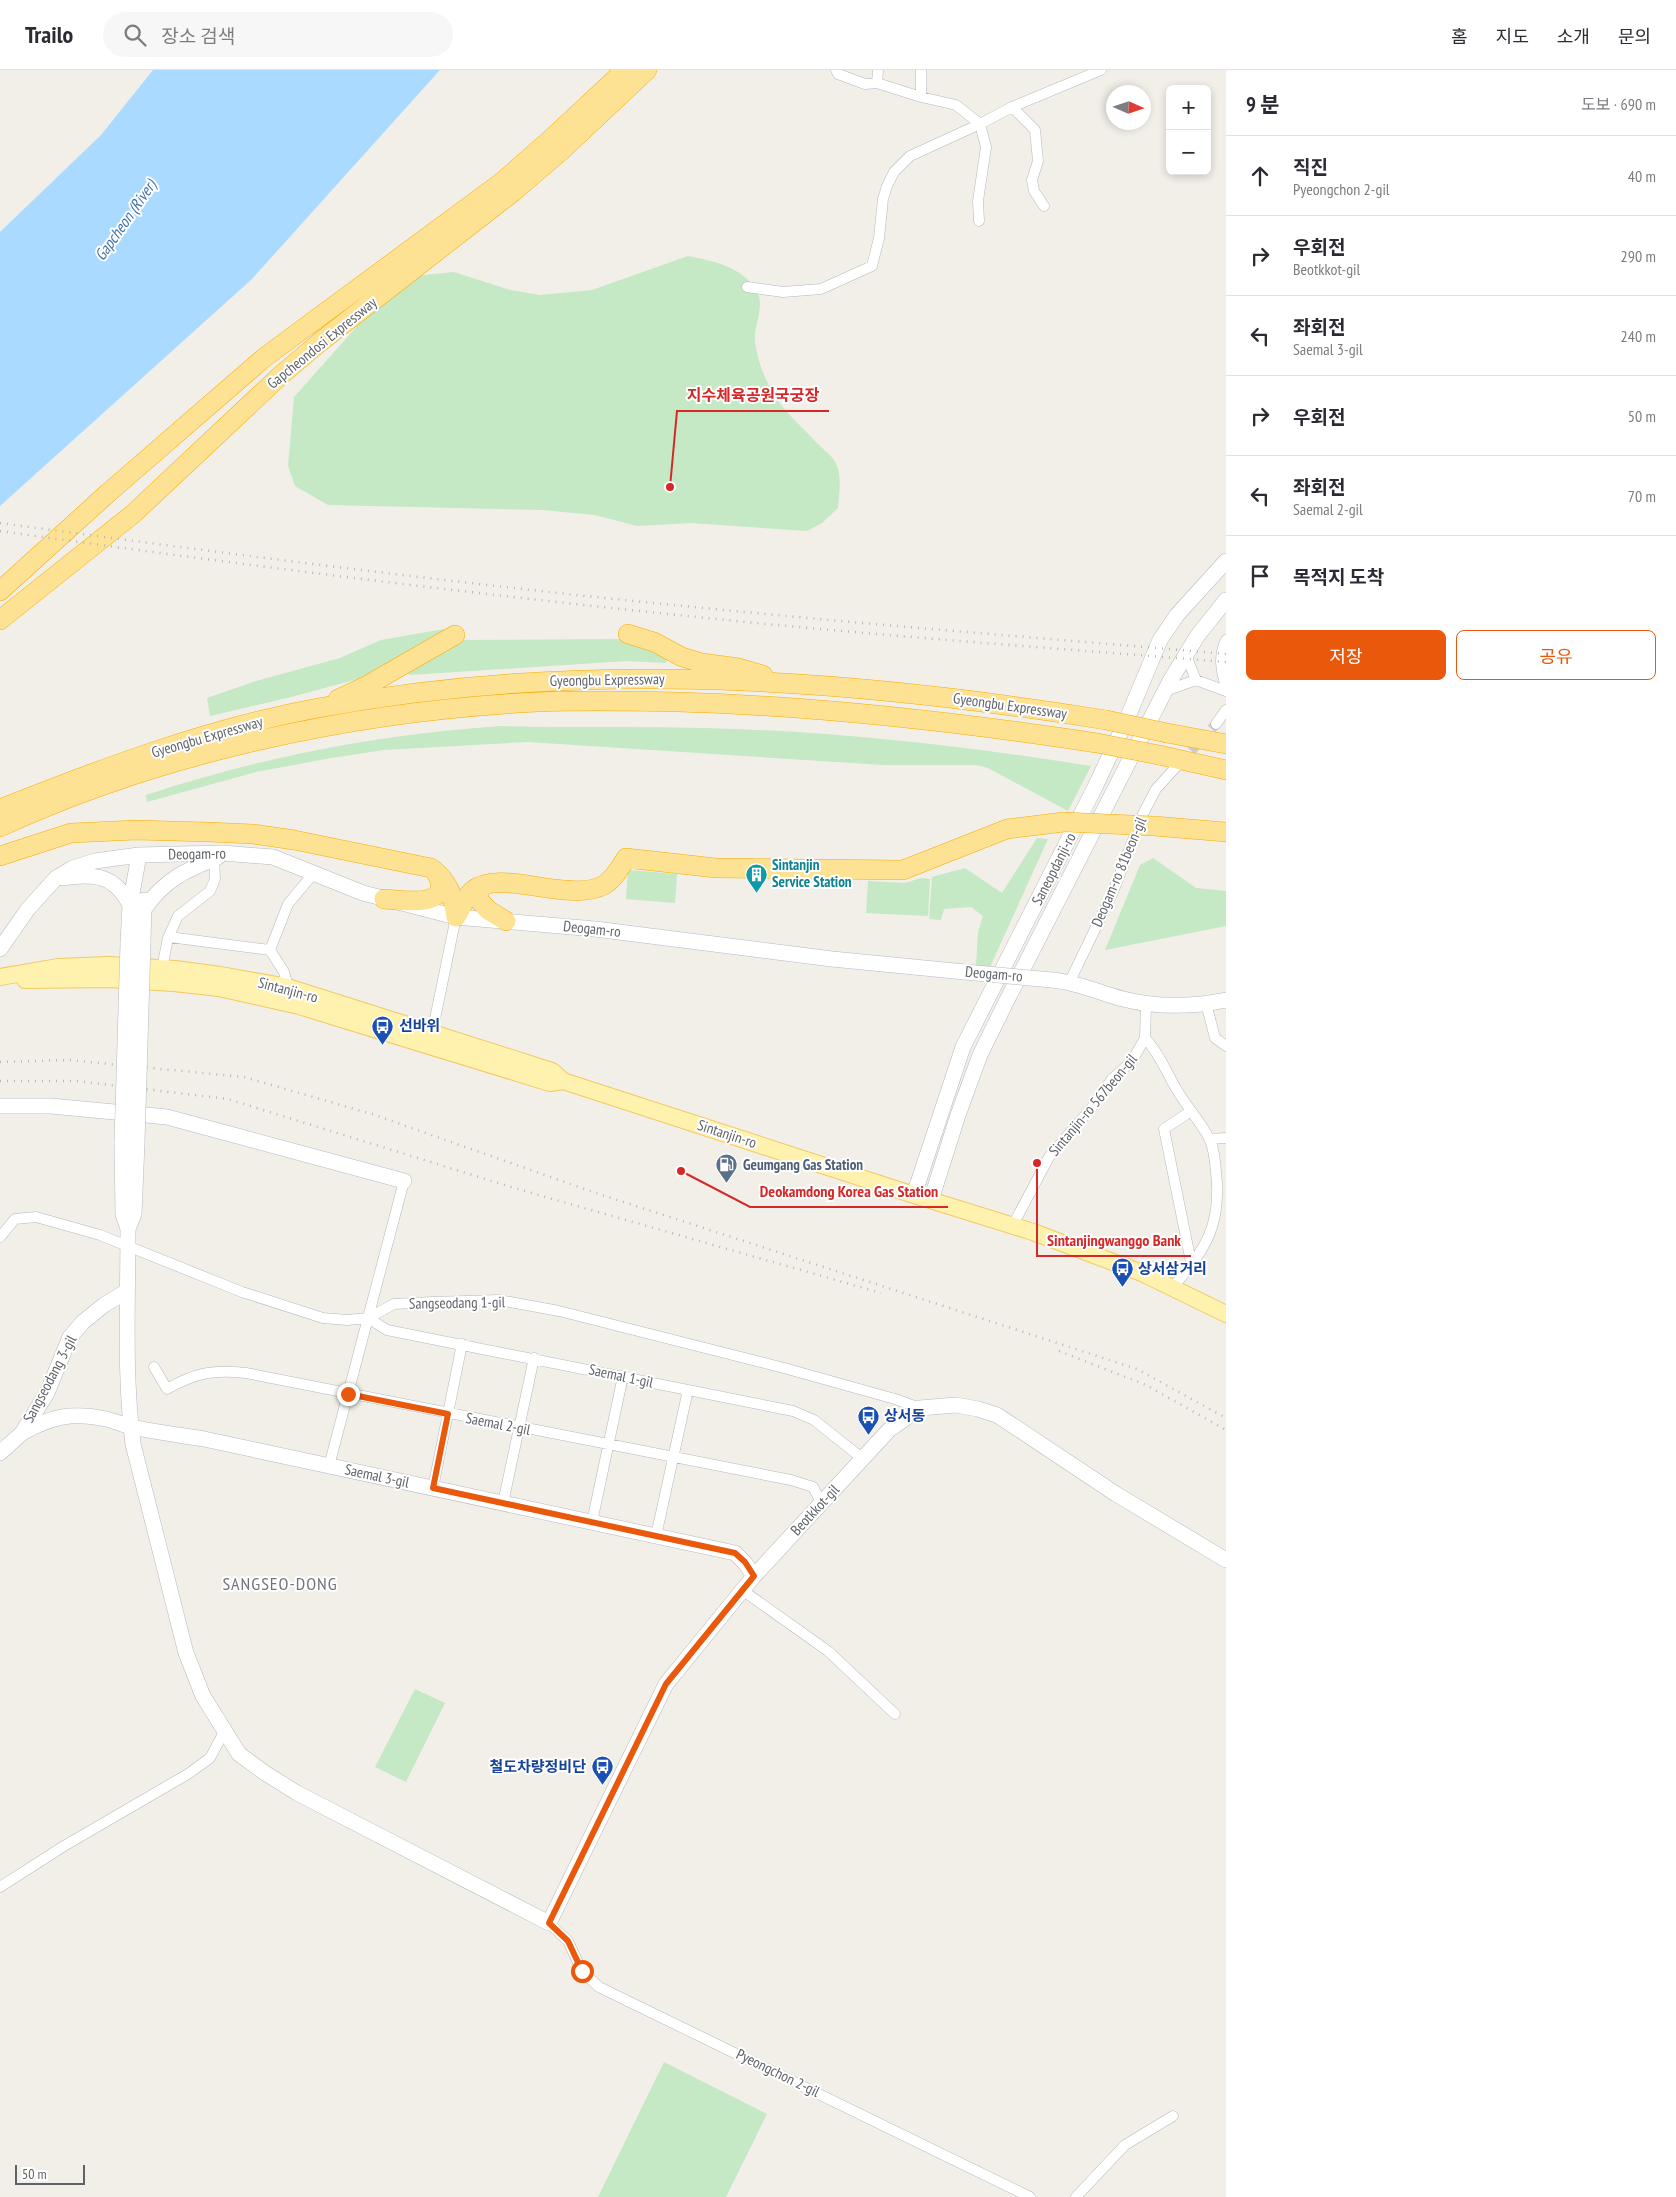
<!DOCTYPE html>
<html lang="ko">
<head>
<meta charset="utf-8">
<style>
	:root { --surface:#fff; --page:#f7f7f7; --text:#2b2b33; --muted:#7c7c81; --line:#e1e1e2; --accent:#ea580c }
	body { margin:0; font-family:"PT Sans Narrow","Noto Sans KR",sans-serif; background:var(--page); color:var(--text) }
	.controls { position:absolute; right:15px; top:15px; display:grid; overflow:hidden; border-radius:8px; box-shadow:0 2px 8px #0003 }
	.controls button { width:45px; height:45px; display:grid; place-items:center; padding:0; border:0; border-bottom:1px solid var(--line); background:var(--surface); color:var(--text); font:25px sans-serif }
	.compass { position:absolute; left:1106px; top:15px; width:45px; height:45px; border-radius:50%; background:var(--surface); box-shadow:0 2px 8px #0003; rotate:93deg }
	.scale { position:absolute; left:15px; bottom:12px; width:70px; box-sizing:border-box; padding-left:5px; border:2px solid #5f6368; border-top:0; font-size:14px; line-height:18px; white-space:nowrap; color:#5f6368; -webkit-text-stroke:4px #fff; paint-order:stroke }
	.stop { position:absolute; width:15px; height:15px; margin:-11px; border:4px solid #ea580c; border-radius:50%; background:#fff }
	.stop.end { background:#ea580c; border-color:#fff; box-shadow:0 1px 5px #0008 }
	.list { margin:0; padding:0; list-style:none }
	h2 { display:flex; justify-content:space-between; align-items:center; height:65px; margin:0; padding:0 20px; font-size:21px }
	h2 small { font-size:16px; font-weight:400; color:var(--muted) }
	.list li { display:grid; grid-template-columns:32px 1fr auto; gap:15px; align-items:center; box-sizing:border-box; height:80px; padding:0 20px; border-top:1px solid var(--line) }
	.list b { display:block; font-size:19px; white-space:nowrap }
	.list p { margin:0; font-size:16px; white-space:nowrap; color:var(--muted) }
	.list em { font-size:16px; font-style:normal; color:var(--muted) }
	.actions { display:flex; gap:10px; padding:15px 20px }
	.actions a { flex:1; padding:11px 0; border:1px solid var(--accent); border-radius:8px; text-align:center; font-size:18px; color:var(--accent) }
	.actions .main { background:var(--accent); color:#fff }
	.icon { flex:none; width:28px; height:28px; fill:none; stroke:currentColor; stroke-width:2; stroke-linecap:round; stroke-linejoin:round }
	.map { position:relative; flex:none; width:1226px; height:2127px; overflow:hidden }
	header { display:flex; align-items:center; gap:30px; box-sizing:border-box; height:70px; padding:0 25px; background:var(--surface); border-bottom:1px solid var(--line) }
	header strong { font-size:24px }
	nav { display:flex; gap:28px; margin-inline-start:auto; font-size:18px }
	.search { width:350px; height:45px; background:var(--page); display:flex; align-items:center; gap:12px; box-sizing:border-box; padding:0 18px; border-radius:28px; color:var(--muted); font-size:19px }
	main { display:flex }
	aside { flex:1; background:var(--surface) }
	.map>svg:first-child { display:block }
	.green { fill:#c5e8c5 }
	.water { fill:#aadaff }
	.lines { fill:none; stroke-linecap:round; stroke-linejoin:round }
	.street-tunnel { stroke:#ccccc8; stroke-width:10; stroke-dasharray:10 5; stroke-linecap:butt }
	.street-casing { stroke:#b5b8bc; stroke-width:11 }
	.secondary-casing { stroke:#b6babf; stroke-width:16 }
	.primary-casing { stroke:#f2c960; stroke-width:18 }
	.highway-casing { stroke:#f9ab00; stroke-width:20 }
	.street { stroke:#fff; stroke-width:10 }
	.secondary { stroke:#fff; stroke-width:15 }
	.primary { stroke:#fff2af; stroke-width:16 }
	.highway { stroke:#fde293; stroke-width:19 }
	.rail { stroke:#b6b7b8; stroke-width:2.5; stroke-dasharray:1 6; stroke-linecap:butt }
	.secondary-bridge-casing { stroke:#b6babf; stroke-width:16; stroke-linecap:butt }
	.highway-bridge-casing { stroke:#f9ab00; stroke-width:20; stroke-linecap:butt }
	.secondary-bridge { stroke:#fff; stroke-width:15 }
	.highway-bridge { stroke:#fde293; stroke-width:19 }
	.route { stroke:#ea580c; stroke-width:6 }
	.labels { text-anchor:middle; stroke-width:4; stroke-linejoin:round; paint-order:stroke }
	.street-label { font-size:15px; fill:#5f6368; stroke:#fff }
	.culture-label { font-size:15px; font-weight:bold; fill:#0d838f; stroke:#fff; text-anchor:start }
	.transit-label { font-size:15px; font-weight:bold; fill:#164399; stroke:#fff; text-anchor:start }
	.service-label { font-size:15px; font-weight:bold; fill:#4e5e75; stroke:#fff; text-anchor:start }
	.water-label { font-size:16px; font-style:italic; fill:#4174aa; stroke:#fff }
	.quarter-label { font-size:18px; letter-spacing:1px; fill:#70757a; stroke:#fff }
	.leader { fill:none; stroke:#d62828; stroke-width:2 }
	.callout-dot { fill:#d62828; stroke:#fff; stroke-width:2 }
	.callout-label { font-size:16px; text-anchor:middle; font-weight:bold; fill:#d62828; stroke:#fff; stroke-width:4; stroke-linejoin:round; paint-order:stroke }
</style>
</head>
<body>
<header>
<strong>Trailo</strong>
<div class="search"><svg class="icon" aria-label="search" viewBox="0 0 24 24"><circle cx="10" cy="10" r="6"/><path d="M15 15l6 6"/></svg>장소 검색</div>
<nav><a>홈</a><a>지도</a><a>소개</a><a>문의</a></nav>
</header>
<main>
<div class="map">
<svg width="1226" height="2127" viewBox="0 0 1226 2127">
	<rect width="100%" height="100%" fill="#f1efe8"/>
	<path class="green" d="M688,186C712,191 735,195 752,214C769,233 753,252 755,272C757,288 763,305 771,319C780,338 803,358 818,374C823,379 830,384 834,390C843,404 839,423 838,438L822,453L807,461L691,453L637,456L595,445L542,440L328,435L295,416L288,396L294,327L369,243L414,206L454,202L510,220L540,225L592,220Z
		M444,559L446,565L369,606L291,627L210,646L207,628L256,611L340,588L381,570Z
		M627,569L668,586L666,593L627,591L409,605L407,600L455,570Z
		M501,656C569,658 637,656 704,658C834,661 964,676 1091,696L1068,741L988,698L976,695H883L528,672L384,680L331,688L256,702L147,732L146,725C261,687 380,664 501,656Z
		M1037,768L1048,769L990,897L976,896L978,862L983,846L971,837L944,839L941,850L929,849L932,807L965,798L1002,823Z
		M1153,788L1196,818L1226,821V856L1105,880L1140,795Z
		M628,800L677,804L675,833L626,829Z
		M921,808L930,809L928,846L866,843L868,811L905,813Z
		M415,1619L445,1633L406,1712L375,1697Z
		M664,1992L767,2044L726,2127H598Z"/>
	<path class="water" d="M153,0H440L252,209L0,436V162L101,65Z"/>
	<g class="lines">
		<path class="street-tunnel" d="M1181,692L1216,654"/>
		<defs>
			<path id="street" d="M836,0L838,4L865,14L877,13L921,27L956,35L980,54L986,77L978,131L979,151
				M921,0V27
				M877,13L878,0
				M1012,37L1035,60L1038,91L1032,110L1034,121L1044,136
				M747,217L783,222L821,219L872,196L879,168L883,129L887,116L894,102L910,86L980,54L1012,37L1101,0
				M1226,570C1218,586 1221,601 1226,617
				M1186,585L1196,610
				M1165,621L1196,610L1226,621
				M1216,654L1226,640
				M169,867L270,880
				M162,898L168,868L178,846L210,821L215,809L214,788
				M1070,911L1113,822L1143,744L1156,719L1176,697
				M288,917L284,902L270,880L288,834L313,804
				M1206,933L1215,968L1226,976
				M431,968L456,847
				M1145,968C1160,984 1166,1002 1177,1020C1187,1037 1200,1051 1209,1068C1214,1078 1215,1090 1216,1102C1222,1154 1206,1180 1172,1218
				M1191,1041L1164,1059L1192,1197
				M1209,1069L1226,1068
				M1013,1155L1049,1087L1093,1036L1112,1009L1132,991L1145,968L1146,935
				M0,1167L15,1149L36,1147L100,1165L242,1222L323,1248L347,1250L368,1248L394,1234L432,1232L499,1230L559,1241L784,1298L895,1329L920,1338
				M368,1248L387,1260L793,1341L814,1350L863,1389
				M154,1297L167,1319C195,1303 213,1299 246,1303L791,1410L813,1417L822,1434
				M329,1396L404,1111
				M433,1418L462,1274
				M503,1433L534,1288
				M592,1452L623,1306
				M656,1466L688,1320
				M742,1520L828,1581L895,1644
				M0,1817L64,1776L188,1704L210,1688L224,1662
				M549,1853L568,1871L582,1901L599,1917L1030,2127
				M1076,2127L1125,2075L1173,2046"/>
			<path id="secondary" d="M63,808C94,803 115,805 130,835
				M145,838C165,809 187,800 218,787
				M143,873L144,830
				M128,874L130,835L139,785
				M0,879L28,839L56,808L73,798L95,791L139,785L222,783L273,787L363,823L456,847L595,859L832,889L965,902
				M1052,910C1077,912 1099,923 1123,929C1158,938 1191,937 1226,930
				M0,1036H51L167,1047L404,1111
				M122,1072L123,1144L128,1159
				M137,1073L134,1144L128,1159C128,1230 124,1303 133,1374L186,1583L203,1626L239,1684L265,1703L297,1723L549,1853L666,1614L754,1506L889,1360L920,1338L956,1335L978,1339L997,1345L1116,1424L1226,1490
				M914,1125L963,977L1095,717L1127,649L1160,570L1177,545L1226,491
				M931,1130L958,1045L980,985L1005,934L1170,611L1198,565L1226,530
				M22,1363C52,1346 72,1342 106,1349C115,1351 123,1355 132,1357C155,1362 180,1365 204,1369L735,1483L745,1493L754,1506
				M0,1383L22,1363L47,1323L70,1267L83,1252L104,1235L127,1221"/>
			<path id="primary" d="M0,907L58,897L109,895L175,899L220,905L288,917L552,1001L563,1011L914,1125L1033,1162L1142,1203L1226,1244
				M25,910L109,909L174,913L219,918L299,936L550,1013L563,1011"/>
			<path id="highway" d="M0,521L108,423L265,287L502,112L551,69L625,0
				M0,550L133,444L280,306L320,272L513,122L561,81L647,0
				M628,564L654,572L682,587L702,593L739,598L763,605
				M338,629L368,615L455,565
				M1167,663L1226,674
				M1159,685L1226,700
				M0,739C103,698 209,658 318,638C579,589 846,608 1106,650
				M1154,756L1226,762
				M0,757C166,681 356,641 538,632C585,630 632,631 678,632C819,636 958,652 1097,673
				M0,786L71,763L136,760L208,762L253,764L294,770L431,798C449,811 453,826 456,847
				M485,815L479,819V830L488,840L506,851
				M384,829C398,830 436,836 440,819C442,812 438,806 434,800
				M456,847C461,839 465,827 472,821C500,797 568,834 604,815C614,809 620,798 626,788L716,798L903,800L1007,759L1064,752"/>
		</defs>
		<use href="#street" class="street-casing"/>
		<use href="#secondary" class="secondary-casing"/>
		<use href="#primary" class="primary-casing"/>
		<use href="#highway" class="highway-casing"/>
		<use href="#street" class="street"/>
		<use href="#secondary" class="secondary"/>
		<use href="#primary" class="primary"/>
		<use href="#highway" class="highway"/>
		<path class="rail" d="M0,453C237,485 475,516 714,539C884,556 1055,569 1226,584
			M0,461C235,494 471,524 707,548C880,566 1053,578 1226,592
			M0,992L69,990L244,1007L372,1044L593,1122L1137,1299L1226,1348
			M0,1011H77L228,1029L511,1117L881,1223
			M1059,1281L1146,1315L1226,1360"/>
		<defs>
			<path id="secondary-bridge" d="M965,902L1052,910
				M122,1072L128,874
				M137,1073L143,873"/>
			<path id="highway-bridge" d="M1106,650L1167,663
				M1097,673L1159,685
				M1064,752L1154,756"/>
		</defs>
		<use href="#secondary-bridge" class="secondary-bridge-casing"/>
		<use href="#highway-bridge" class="highway-bridge-casing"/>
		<use href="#secondary-bridge" class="secondary-bridge"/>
		<use href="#highway-bridge" class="highway-bridge"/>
	</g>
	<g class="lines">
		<path class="route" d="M348,1324L448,1344L433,1418L735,1483L745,1492L754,1506L666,1614L549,1853L568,1871L582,1901"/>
	</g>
	<defs>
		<symbol id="building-pin" viewBox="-11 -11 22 30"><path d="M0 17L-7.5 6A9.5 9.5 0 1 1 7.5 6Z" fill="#0f9aa8" stroke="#fff"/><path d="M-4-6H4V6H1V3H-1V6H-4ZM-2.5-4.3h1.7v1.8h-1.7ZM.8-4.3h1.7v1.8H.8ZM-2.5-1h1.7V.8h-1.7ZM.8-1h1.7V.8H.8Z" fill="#fff"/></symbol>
		<symbol id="bus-pin" viewBox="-11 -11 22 30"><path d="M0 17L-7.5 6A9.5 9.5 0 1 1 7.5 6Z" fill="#1a4fb4" stroke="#fff"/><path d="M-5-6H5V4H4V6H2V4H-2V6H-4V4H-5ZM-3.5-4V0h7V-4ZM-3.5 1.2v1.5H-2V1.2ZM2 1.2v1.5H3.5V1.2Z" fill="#fff"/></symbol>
		<symbol id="fuel-pin" viewBox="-11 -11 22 30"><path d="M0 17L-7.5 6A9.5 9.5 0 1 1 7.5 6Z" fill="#5c6f8a" stroke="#fff"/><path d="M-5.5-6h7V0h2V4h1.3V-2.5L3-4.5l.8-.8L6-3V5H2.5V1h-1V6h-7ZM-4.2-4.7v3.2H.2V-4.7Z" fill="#fff"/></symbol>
	</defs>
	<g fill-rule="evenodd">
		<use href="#building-pin" x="744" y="792" width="25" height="34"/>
		<use href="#bus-pin" x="370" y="944" width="25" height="34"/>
		<use href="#fuel-pin" x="714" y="1082" width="25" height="34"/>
		<use href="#bus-pin" x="1110" y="1186" width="25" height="34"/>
		<use href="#bus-pin" x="856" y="1334" width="25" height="34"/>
		<use href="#bus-pin" x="590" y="1684" width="25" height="34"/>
	</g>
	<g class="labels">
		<g class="street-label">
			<text transform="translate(322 273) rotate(-39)" y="5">Gapcheondosi Expressway</text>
			<text transform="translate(607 610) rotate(-1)" y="5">Gyeongbu Expressway</text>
			<text transform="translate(1010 636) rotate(8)" y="5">Gyeongbu Expressway</text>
			<text transform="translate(207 667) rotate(-16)" y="5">Gyeongbu Expressway</text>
			<text transform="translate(197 784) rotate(-1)" y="5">Deogam-ro</text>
			<text transform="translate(1054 799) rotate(-63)" y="5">Saneopdanji-ro</text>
			<text transform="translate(1119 802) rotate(-67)" y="5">Deogam-ro 81beon-gil</text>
			<text transform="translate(592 859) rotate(6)" y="5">Deogam-ro</text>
			<text transform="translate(994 904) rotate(5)" y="5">Deogam-ro</text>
			<text transform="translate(288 920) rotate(15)" y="5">Sintanjin-ro</text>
			<text transform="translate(1093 1035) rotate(-50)" y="5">Sintanjin-ro 567beon-gil</text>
			<text transform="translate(727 1064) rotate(18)" y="5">Sintanjin-ro</text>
			<text transform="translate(457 1233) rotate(-1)" y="5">Sangseodang 1-gil</text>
			<text transform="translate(621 1306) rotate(12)" y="5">Saemal 1-gil</text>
			<text transform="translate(50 1309) rotate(-62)" y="5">Sangseodang 3-gil</text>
			<text transform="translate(498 1354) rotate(11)" y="5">Saemal 2-gil</text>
			<text transform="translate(377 1406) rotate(12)" y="5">Saemal 3-gil</text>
			<text transform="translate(815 1440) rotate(-47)" y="5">Beotkkot-gil</text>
			<text transform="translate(778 2003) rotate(26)" y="5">Pyeongchon 2-gil</text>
		</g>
		<g class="culture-label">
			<text x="772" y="800">Sintanjin<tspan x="772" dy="17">Service Station</tspan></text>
		</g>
		<g class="transit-label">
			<text x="399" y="961">선바위</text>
			<text x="1138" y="1204">상서삼거리</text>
			<text x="884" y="1351">상서동</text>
			<text x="586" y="1702" text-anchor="end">철도차량정비단</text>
		</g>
		<g class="service-label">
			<text x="743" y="1100">Geumgang Gas Station</text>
		</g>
		<g class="water-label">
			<text transform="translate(125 150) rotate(-55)" y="6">Gapcheon (River)</text>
		</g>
		<g class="quarter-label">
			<text x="280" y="1520">SANGSEO-DONG</text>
		</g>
	</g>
	<path class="leader" d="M670 417L677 341H829M681 1101L750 1137H948M1037 1093L1037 1186H1191"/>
	<g class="callout-dot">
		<circle cx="670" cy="417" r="5"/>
		<circle cx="681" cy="1101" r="5"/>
		<circle cx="1037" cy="1093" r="5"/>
	</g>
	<g class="callout-label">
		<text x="753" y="331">지수체육공원국궁장</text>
		<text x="849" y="1127">Deokamdong Korea Gas Station</text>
		<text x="1114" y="1176">Sintanjingwanggo Bank</text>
	</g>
</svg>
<div class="controls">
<button>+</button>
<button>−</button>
</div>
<svg class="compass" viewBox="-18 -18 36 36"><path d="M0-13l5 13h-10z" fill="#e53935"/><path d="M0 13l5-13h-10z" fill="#7c7c81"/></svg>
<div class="scale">50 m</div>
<div class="stop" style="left:582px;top:1901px"></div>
<div class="stop end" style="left:348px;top:1324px"></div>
</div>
<aside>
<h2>9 분<small>도보 · 690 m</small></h2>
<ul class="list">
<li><svg class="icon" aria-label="ahead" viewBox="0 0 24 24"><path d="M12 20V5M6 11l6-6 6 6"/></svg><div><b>직진</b><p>Pyeongchon 2-gil</p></div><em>40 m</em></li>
<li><svg class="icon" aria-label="right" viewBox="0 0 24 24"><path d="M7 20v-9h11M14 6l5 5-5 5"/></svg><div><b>우회전</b><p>Beotkkot-gil</p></div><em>290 m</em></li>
<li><svg class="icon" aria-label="left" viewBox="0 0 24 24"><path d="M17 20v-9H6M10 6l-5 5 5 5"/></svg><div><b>좌회전</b><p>Saemal 3-gil</p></div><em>240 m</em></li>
<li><svg class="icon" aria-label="right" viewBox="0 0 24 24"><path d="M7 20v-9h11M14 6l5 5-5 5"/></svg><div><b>우회전</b></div><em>50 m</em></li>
<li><svg class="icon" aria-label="left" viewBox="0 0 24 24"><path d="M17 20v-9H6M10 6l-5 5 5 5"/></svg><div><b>좌회전</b><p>Saemal 2-gil</p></div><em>70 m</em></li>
<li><svg class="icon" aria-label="arrive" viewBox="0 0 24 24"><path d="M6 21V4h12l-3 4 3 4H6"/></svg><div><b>목적지 도착</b></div></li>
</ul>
<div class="actions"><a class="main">저장</a><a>공유</a></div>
</aside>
</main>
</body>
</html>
